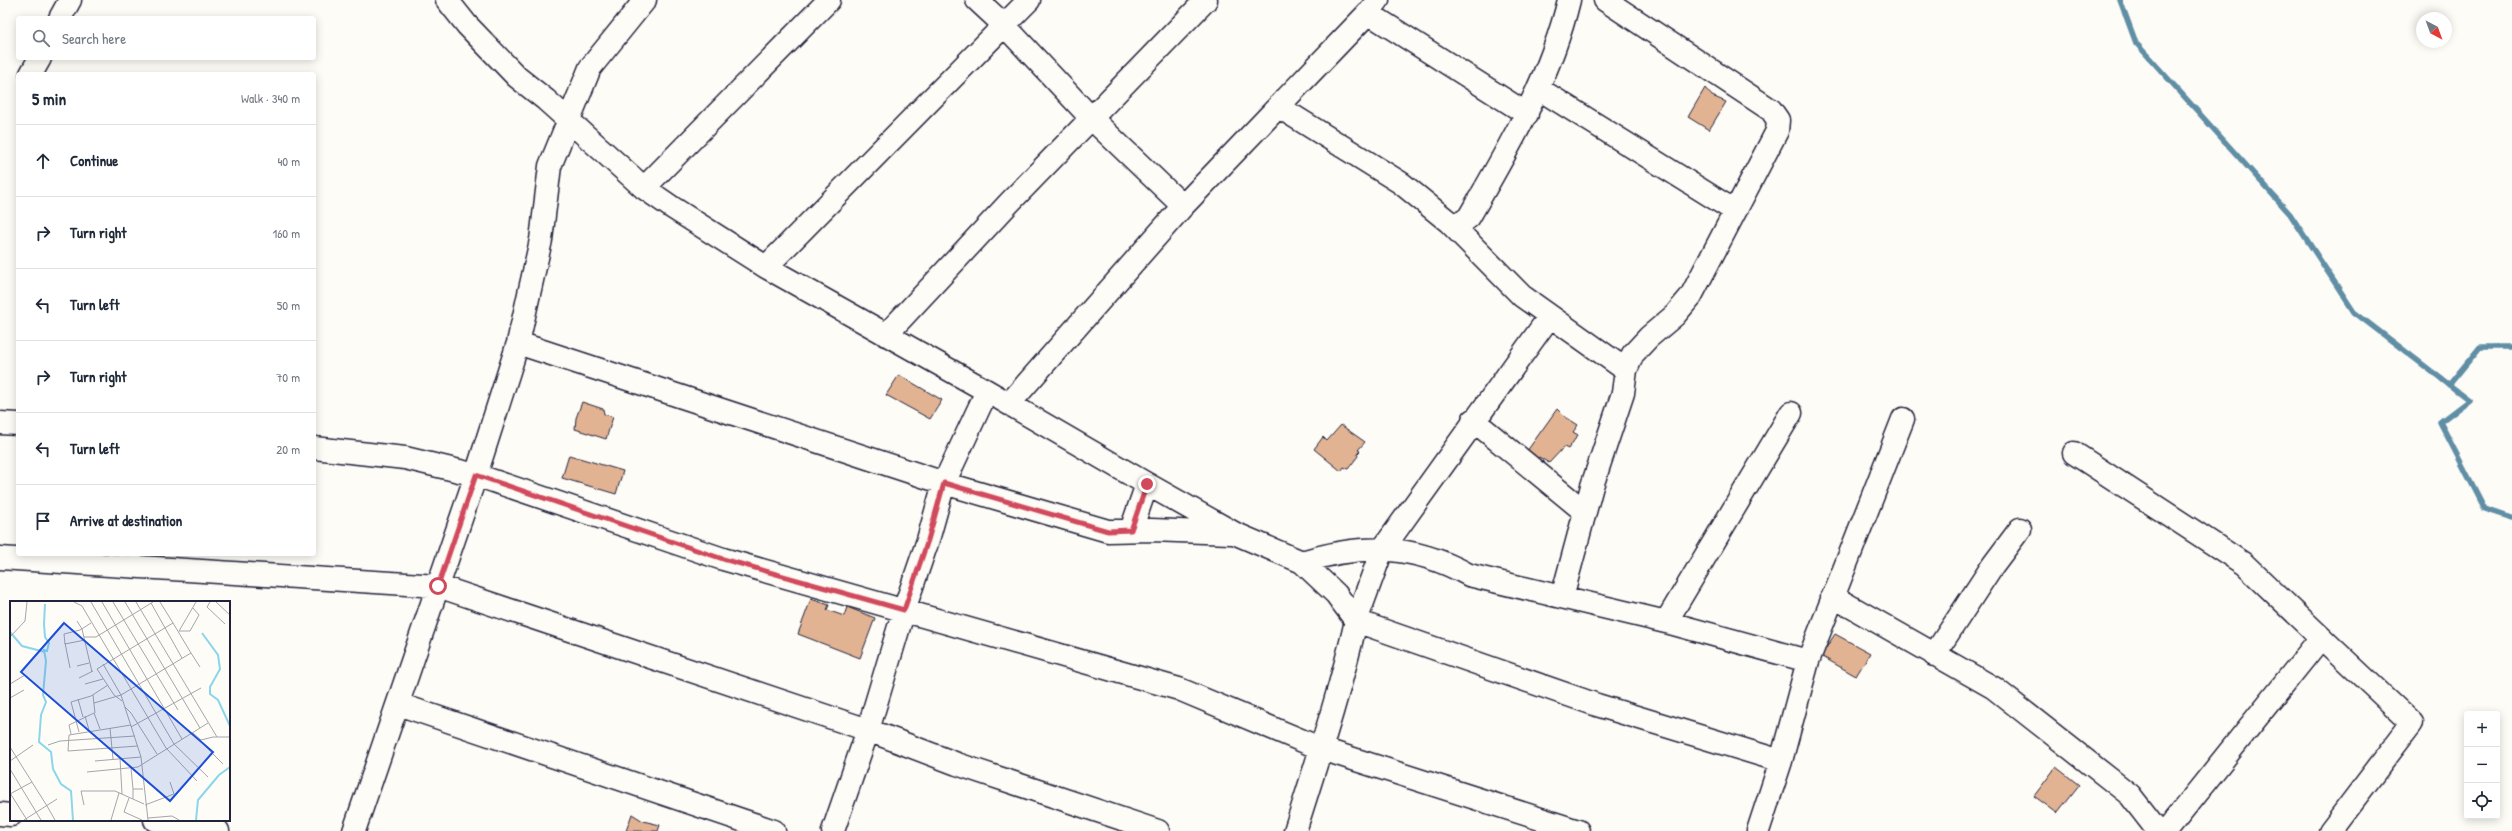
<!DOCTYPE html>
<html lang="en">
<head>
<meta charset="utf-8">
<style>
	:root { --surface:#fff; --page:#f2f2f3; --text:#1f2937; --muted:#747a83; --line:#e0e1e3 }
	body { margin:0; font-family:"Patrick Hand",sans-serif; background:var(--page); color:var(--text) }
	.controls { position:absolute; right:12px; bottom:12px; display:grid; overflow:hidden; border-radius:4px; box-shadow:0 2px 10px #0003 }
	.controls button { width:36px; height:36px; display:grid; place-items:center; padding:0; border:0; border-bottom:1px solid var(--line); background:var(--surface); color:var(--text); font:20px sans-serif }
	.compass { position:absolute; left:2416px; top:12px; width:36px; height:36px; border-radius:50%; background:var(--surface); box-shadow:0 2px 10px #0003; rotate:139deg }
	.stop { position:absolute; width:12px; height:12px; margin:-9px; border:3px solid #d1495b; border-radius:50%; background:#fff }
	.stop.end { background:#d1495b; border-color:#fff; box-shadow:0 1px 4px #0008 }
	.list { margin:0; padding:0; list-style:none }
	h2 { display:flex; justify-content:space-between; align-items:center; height:52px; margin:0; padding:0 16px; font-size:17px }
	h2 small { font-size:13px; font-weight:400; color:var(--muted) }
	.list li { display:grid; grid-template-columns:26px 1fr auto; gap:12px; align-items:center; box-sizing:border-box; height:72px; padding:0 16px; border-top:1px solid var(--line) }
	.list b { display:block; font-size:15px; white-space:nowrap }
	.list em { font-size:13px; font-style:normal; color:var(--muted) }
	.icon { flex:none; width:22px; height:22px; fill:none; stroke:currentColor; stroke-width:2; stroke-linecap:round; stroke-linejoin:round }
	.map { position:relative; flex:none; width:2512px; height:831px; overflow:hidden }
	.search { position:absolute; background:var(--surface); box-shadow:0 2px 10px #0003; left:16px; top:16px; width:300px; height:44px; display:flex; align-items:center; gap:10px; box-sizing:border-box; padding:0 14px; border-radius:4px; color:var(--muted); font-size:15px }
	.panel { position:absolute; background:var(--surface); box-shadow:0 2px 10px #0003; left:16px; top:72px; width:300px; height:484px; border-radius:4px }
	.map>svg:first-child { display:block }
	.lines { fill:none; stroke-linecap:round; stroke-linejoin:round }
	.stream { stroke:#618ea5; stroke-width:5.5 }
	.building { fill:#e2b393; stroke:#22223b }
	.street-casing { stroke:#22223b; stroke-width:25 }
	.street { stroke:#fdfcf7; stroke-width:22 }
	.route { stroke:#d1495b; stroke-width:5 }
	.inset-river { fill:none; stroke:#8bd6eb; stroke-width:2 }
	.inset-road { fill:none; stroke:#a5a5ac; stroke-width:1 }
	.view { fill:#1d4ed8; fill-opacity:0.15; stroke:#1d4ed8; stroke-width:2 }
	.inset-edge { fill:none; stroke:#22223b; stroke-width:2 }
</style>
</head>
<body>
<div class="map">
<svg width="2512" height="831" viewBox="0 0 2512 831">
	<rect width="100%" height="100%" fill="#fdfcf7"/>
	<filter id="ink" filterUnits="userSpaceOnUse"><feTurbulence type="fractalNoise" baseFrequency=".025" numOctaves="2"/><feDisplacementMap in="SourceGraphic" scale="8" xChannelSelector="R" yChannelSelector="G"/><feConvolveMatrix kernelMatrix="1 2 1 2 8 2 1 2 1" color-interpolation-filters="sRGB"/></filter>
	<g filter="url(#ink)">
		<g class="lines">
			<path class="stream" d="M2120,0L2136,43L2290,214L2354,312L2469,400L2440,422L2485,509L2512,518
				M2449,385L2480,347H2512"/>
		</g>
		<path class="building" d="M1705,88L1712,96L1726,102L1709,130L1688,117Z
			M899,375L942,400L930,419L886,395Z
			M582,402L603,409L604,414L613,417L606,439L575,429L576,418Z
			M1557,409L1564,416L1578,425L1573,432L1578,435L1568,449L1564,447L1549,463L1539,457L1537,459L1527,451Z
			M1341,425L1365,442L1358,450L1360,451L1357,454L1358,456L1348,469L1344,467L1341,471L1314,449L1323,437L1327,441Z
			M569,455L623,471L616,494L562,478Z
			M811,599L829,605L827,610L844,616L847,607L875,618L860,658L798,634Z
			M1835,634L1870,653L1856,676L1821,656Z
			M2056,767L2079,785L2057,813L2034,796Z
			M632,814L643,821L660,825L658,831H626Z"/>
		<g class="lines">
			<defs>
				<path id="street" d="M447,0L467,25L517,77L546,100L644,188L673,208L766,267L987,391L1147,484L1234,533L1302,562L1336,594L1356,621C1340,692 1317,761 1295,831
					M977,0L1005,26L1091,118L1183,206
					M1368,13L1527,114
					M60,18L70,0
					M31,74L40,58
					M1539,89L1735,211
					M1279,107L1401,183L1449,222L1460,224L1469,217C1509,147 1550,79 1569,0
					M644,188L829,0
					M1449,222L1522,296L1626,370
					M766,267L1029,0
					M1550,316L1382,550L1356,621L1597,705L1781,761
					M886,335L1010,202L1206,0
					M518,343L944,483L1108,531L1151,530L1231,533
					M1009,404L1183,206L1368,13L1378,0
					M1473,420L1585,512
					M0,423L18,424
					M314,448L405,458L476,475L723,559L1179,689L1322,749L1578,831
					M2074,453L2244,564L2327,643
					M1131,530L1147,484
					M0,558L438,586L868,730L957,764L1158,831
					M1302,562C1363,543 1413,544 1469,575L1666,622L1808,661L1781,761L1758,831
					M1832,596L1994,688L2130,795L2158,831
					M1562,597L1592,486L1623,393L1626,370L1633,354L1649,337L1675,315L1691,296L1777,131L1778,120L1771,110L1605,0
					M1666,622L1791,413
					M1934,655L1993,565L2020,529
					M1808,661L1903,419
					M398,704L774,831
					M0,814L11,815
					M155,820L218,831
					M354,831L476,475L518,343L541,240L550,166L590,68L645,0
					M833,831L868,730L904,610L928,540L944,483L987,391
					M2166,831L2315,645L2320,642L2327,643L2412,723L2330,831"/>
			</defs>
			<use href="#street" class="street-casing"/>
			<use href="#street" class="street"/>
		</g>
	</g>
	<g class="lines" filter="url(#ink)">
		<path class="route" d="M438,586L476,475L723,559L904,610L928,540L944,483L1108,531L1131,530L1147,484"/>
	</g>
	<g transform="translate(10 601)">
		<rect width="220" height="220" fill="#fdfcf7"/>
		<path class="inset-river" d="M35,3L34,23L35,36L39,42L37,50L34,49L36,60L33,94L36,101L31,114L29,141L41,151L43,168L51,183L61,190L63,219M0,31L12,45L35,51M192,32L208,54L210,68L200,86V93L208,99L220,125M186,219L188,199L209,174L220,166"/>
		<path class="inset-road" d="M64,1L72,5L156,147L187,180M81,1L164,143L198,176M92,1L172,138M103,1L168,109M115,1L190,127M126,1L207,136M150,1L163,22M200,1L197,6L215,23M206,1L220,14M141,2L172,57M67,20L72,28L82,71M169,30H180L189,14L183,7M169,30L186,1M0,36L15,20L17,1M74,36H86L143,1M75,39L55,43L54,33L70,29L81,22M55,42L60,67M181,52L190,66M67,65L79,62M69,77L83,70M0,83L15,74M75,83L93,78M83,94L85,112M0,97L14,89M68,98L73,116M112,100L104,94L87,68L163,22L181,52L111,94L131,156L138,219M84,102L111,94L93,63M115,106L121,112L147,153M75,115L79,129M121,124L59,134L58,150L128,145M121,126L191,87M100,127L103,158M69,131L61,101L81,95L98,84M183,132L191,139L203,136H220M61,133L59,124L84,112L90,128M189,139L213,163M38,144L50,140L125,135M0,146L37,205M110,157L112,193M0,160L23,144M85,160L131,156M121,167L123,188M0,168L31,219M77,171L128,166L198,122M0,192L17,219M0,193L22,181M119,197L114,211L132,219M123,198V188H133M74,204L71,190H105L134,203M135,204L164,193L160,181M37,205L45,219M138,217L162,215L169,219M14,219L47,198M101,219L109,192"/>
		<path class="view" d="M54,22L203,151L160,200L11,71Z"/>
		<rect width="220" height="220" class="inset-edge"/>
	</g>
</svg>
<div class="controls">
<button>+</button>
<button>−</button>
<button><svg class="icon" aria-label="locate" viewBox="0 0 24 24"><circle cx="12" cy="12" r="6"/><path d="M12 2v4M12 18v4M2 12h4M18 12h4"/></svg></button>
</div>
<svg class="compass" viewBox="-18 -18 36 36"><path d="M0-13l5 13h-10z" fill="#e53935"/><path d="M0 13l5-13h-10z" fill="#747a83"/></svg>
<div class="stop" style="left:438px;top:586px"></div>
<div class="stop end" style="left:1147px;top:484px"></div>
<div class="search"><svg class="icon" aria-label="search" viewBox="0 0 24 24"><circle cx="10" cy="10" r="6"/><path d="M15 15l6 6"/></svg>Search here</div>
<section class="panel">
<h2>5 min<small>Walk · 340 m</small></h2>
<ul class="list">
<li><svg class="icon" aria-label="ahead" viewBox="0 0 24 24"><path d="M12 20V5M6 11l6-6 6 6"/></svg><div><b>Continue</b></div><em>40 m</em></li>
<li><svg class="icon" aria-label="right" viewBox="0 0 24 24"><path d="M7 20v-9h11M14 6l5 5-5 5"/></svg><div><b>Turn right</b></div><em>160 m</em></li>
<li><svg class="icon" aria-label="left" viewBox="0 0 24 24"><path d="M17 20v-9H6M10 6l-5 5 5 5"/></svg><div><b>Turn left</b></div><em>50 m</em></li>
<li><svg class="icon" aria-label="right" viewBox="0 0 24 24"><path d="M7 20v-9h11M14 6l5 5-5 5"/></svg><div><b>Turn right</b></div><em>70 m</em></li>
<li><svg class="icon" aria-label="left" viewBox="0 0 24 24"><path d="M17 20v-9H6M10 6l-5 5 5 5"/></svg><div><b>Turn left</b></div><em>20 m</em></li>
<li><svg class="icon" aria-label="arrive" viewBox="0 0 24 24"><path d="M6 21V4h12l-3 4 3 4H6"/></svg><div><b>Arrive at destination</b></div></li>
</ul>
</section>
</div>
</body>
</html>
